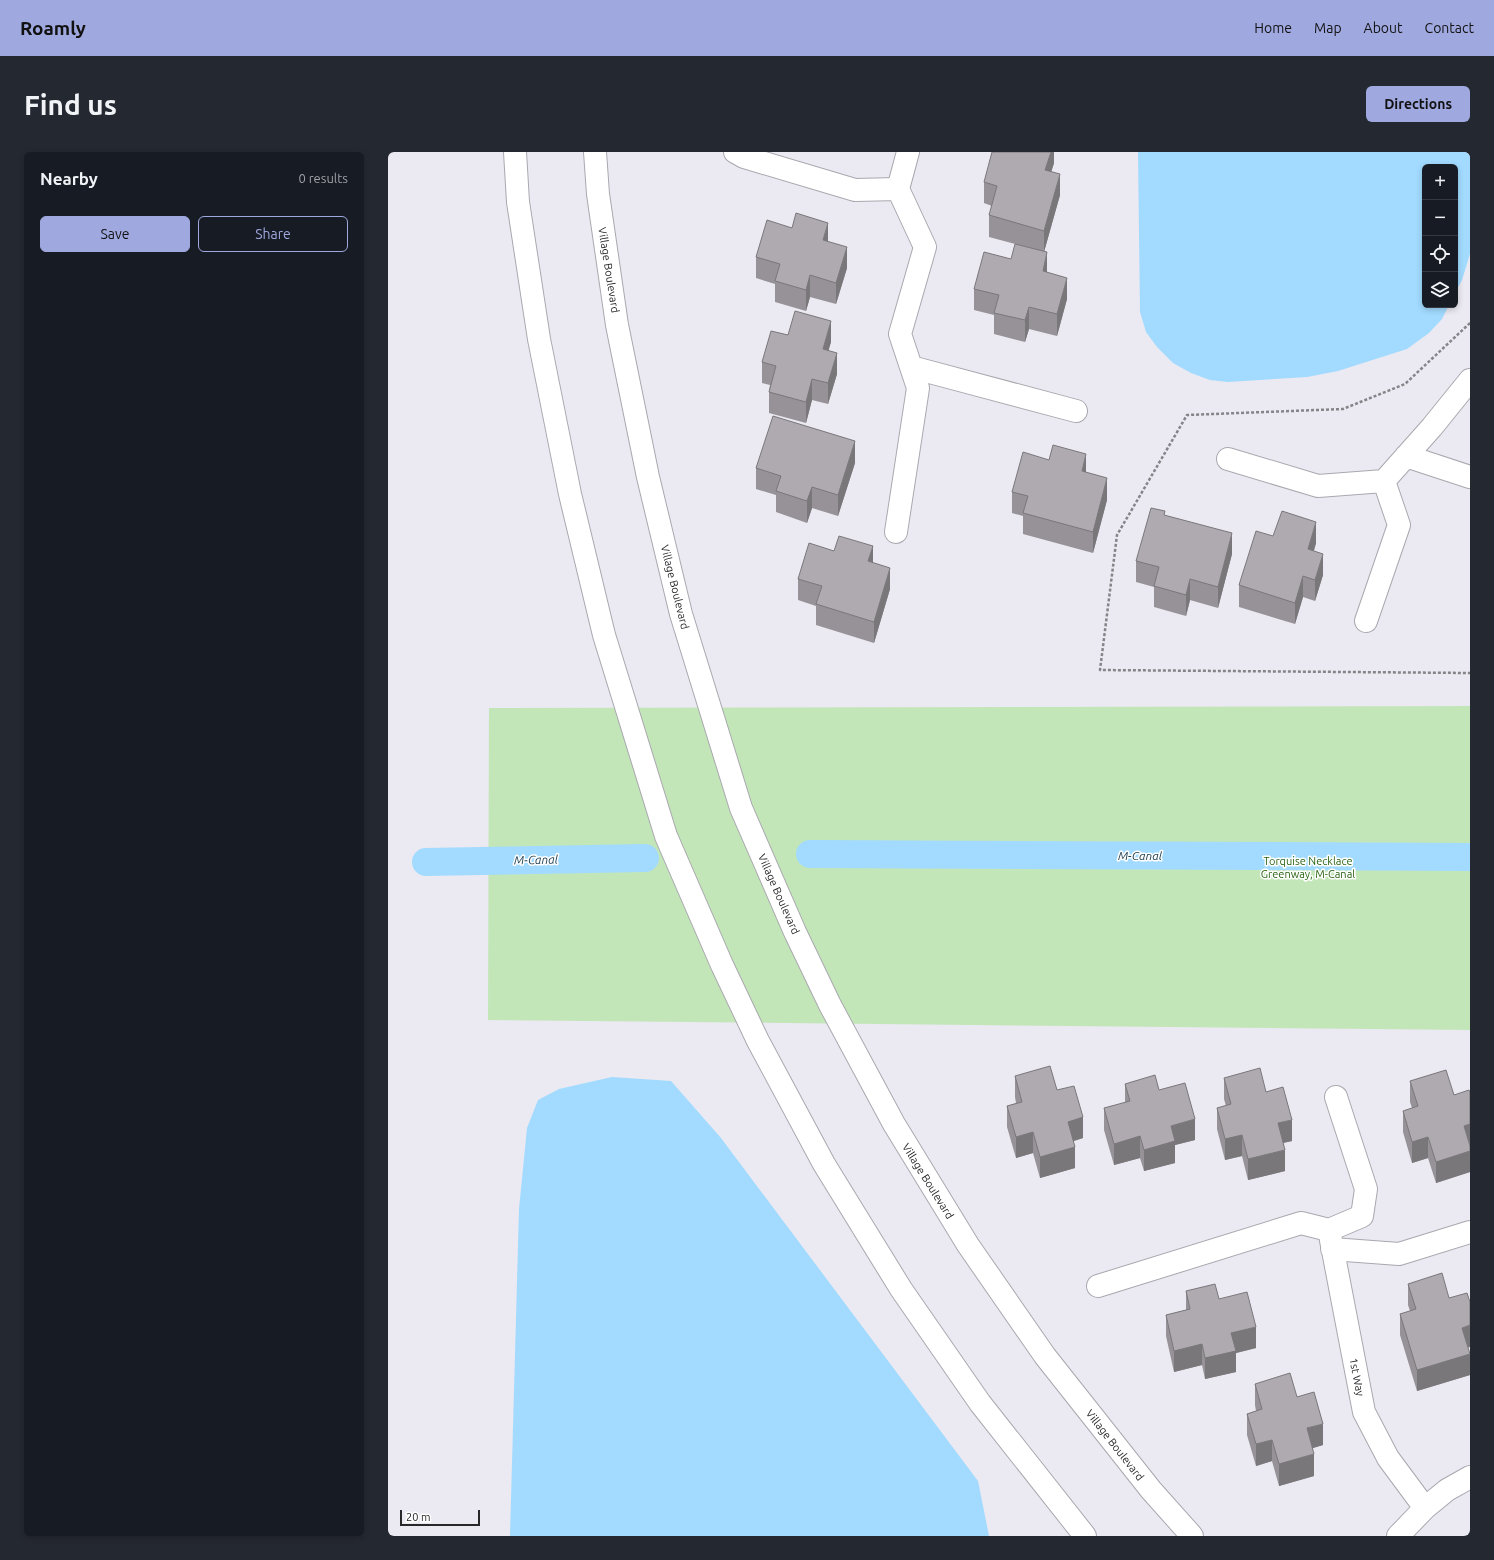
<!DOCTYPE html>
<html lang="en">
<head>
<meta charset="utf-8">
<style>
	:root { --surface:#171b24; --page:#242831; --text:#f1f3f6; --muted:#9ea1a6; --line:#363941; --accent:#a0a9df }
	body { margin:0; font-family:Ubuntu,sans-serif; background:var(--page); color:var(--text) }
	.controls { position:absolute; right:12px; top:12px; display:grid; overflow:hidden; border-radius:6px; box-shadow:0 2px 6px #0003 }
	.controls button { width:36px; height:36px; display:grid; place-items:center; padding:0; border:0; border-bottom:1px solid var(--line); background:var(--surface); color:var(--text); font:20px sans-serif }
	.scale { position:absolute; left:12px; bottom:10px; width:80px; box-sizing:border-box; padding-left:4px; border:2px solid #28272a; border-top:0; font-size:11px; line-height:14px; white-space:nowrap; color:#28272a; -webkit-text-stroke:3px #fff; paint-order:stroke }
	.list { margin:0; padding:0; list-style:none }
	h2 { display:flex; justify-content:space-between; align-items:center; height:52px; margin:0; padding:0 16px; font-size:17px }
	h2 small { font-size:13px; font-weight:400; color:var(--muted) }
	.actions { display:flex; gap:8px; padding:12px 16px }
	.actions a { flex:1; padding:9px 0; border:1px solid var(--accent); border-radius:6px; text-align:center; font-size:14px; color:var(--accent) }
	.actions .main { background:var(--accent); color:#111 }
	.icon { flex:none; width:22px; height:22px; fill:none; stroke:currentColor; stroke-width:2; stroke-linecap:round; stroke-linejoin:round }
	.map { position:relative; flex:none; width:1082px; height:1384px; overflow:hidden; border-radius:6px }
	header { display:flex; align-items:center; gap:24px; box-sizing:border-box; height:56px; padding:0 20px; background:var(--accent); color:#111 }
	header strong { font-size:19px }
	nav { display:flex; gap:22px; margin-inline-start:auto; font-size:14px }
	.intro { display:flex; align-items:center; justify-content:space-between; box-sizing:border-box; height:96px; padding:0 24px }
	h1 { margin:0; font-size:28px }
	.button { padding:10px 18px; border-radius:6px; background:var(--accent); color:#111; font-size:14px; font-weight:700 }
	main { display:flex; gap:24px; padding:0 24px }
	aside { flex:1; background:var(--surface); border-radius:6px; box-shadow:0 2px 6px #0003 }
	.map>svg:first-child { display:block }
	.green { fill:#c3e6b9 }
	.water { fill:#a2dbff }
	.lines { fill:none; stroke-linecap:round; stroke-linejoin:round }
	.canal { stroke:#a2dbff; stroke-width:28 }
	.minor-casing { stroke:#aaa8af; stroke-width:24 }
	.path { stroke:#858489; stroke-width:2.5; stroke-dasharray:3 2; stroke-linecap:butt }
	.minor { stroke:#fff; stroke-width:22 }
	.wall { fill:#969297 }
	.shaded-wall { fill:#7a777b }
	.building { fill:#afaab0; stroke:#7a777b }
	.labels { text-anchor:middle; stroke-width:3; stroke-linejoin:round; paint-order:stroke }
	.street-label { font-size:11px; fill:#28272a; stroke:#fff }
	.park-label { font-size:11px; fill:#2b6415; stroke:#fff }
	.water-label { font-size:12px; font-style:italic; fill:#1b3b4e; stroke:#fff }
</style>
</head>
<body>
<header>
<strong>Roamly</strong>
<nav><a>Home</a><a>Map</a><a>About</a><a>Contact</a></nav>
</header>
<div class="intro"><h1>Find us</h1><a class="button">Directions</a></div>
<main>
<aside>
<h2>Nearby<small>0 results</small></h2>
<ul class="list">
</ul>
<div class="actions"><a class="main">Save</a><a>Share</a></div>
</aside>
<div class="map">
<svg width="1082" height="1384" viewBox="0 0 1082 1384">
	<rect width="100%" height="100%" fill="#ebe9f1"/>
	<path class="green" d="M1082,554V878L100,868L101,556Z"/>
	<path class="water" d="M750,0H1082V102L1074,128L1067,141V15H1037V153H1061L1054,167L1041,181L1019,197L950,219L919,225L840,230L822,228L803,221L785,211L769,195L758,180L752,160Z
		M224,925L283,929L333,986L590,1329L601,1384H122L131,1057L139,976L150,948L171,937Z"/>
	<g class="lines">
		<path class="canal" d="M422,702L1082,705
			M38,710L257,706"/>
		<defs>
			<path id="minor" d="M127,0L130,50L151,187L182,342L216,483L278,684L334,813L370,889L436,1012L513,1137L592,1251L697,1384
				M207,0L210,42L229,173L260,325L293,462L353,656L407,780L442,853L506,972L580,1093L657,1204L763,1338L804,1384
				M347,0L356,5L467,38L510,37
				M523,215L688,259
				M1018,304L1082,325
				M840,307L930,334L996,329L1044,275L1082,228
				M508,380L530,236L512,182L537,95L510,37L520,0
				M978,469L1011,373L996,329
				M941,1078L976,1260L1000,1306L1037,1356
				M944,1097L1011,1102L1082,1080
				M710,1134L913,1071L941,1078L974,1064L978,1037L948,945
				M1010,1384L1037,1356L1059,1338L1082,1325"/>
		</defs>
		<use href="#minor" class="minor-casing"/>
		<path class="path" d="M1082,171L1017,232L955,257L799,263L729,383L712,518L1082,521"/>
		<use href="#minor" class="minor"/>
	</g>
	<path class="wall" d="M666,0V11L663,20L672,43L656,100L659,121L679,147L669,184L641,177L637,190L606,182V163L586,158V137L623,107L642,96L601,85V63L604,54L596,51V30Z
		M440,89L459,116L448,152L422,145L418,159L387,150V132L368,126V105Z
		M400,183L443,190L440,198L449,222L440,252L424,248L418,271L381,261V240L382,233L374,231V210Z
		M467,311L450,364L424,356L419,371L388,360V343L368,337V316Z
		M698,321L719,348L705,401L635,382V364L624,361V340Z
		M777,363L844,402L830,456L802,448L798,464L766,455V435L748,430V409Z
		M885,384L928,391L926,399L935,423L927,449L915,445L907,472L851,455V433Z
		M485,411L502,437L486,491L428,473V454L410,448V427Z
		M627,924L669,938L695,986L685,989L687,1016L652,1026L645,1001L628,1006L619,975V954L628,951L627,945Z
		M836,926L878,940L904,989L895,991L897,1019L860,1028L854,1004L837,1008L829,977V956L838,954L836,947Z
		M1022,929L1066,943L1082,940V1020L1048,1031L1040,1006L1024,1011L1015,980V959L1024,956L1022,950Z
		M737,932L771,938L807,988L787,993V1011L756,1019L752,1006L726,1013L716,978V956L737,951Z
		M1020,1132L1061,1146L1080,1195L1082,1223L1029,1239L1012,1183V1162L1022,1159L1020,1153Z
		M798,1139L831,1147L868,1196L848,1201V1220L817,1227L814,1213L786,1220L778,1184V1163L798,1158Z
		M867,1232L909,1245L935,1293L924,1296L926,1324L891,1334L884,1309L868,1314L859,1283V1262L868,1259L867,1253Z"/>
	<path class="shaded-wall" d="M663,0H666V11L657,40V18Z
		M672,22V43L656,100V79Z
		M440,71V92L435,88Z
		M459,95V116L448,152V131Z
		M659,100V122L655,119Z
		M422,123V145L418,159V138Z
		M679,126V147L669,184V162Z
		M641,155V177L637,190V168Z
		M443,169V190L435,218V197Z
		M449,201V222L440,252V231Z
		M424,227V248L418,271V250Z
		M467,289V311L450,364V343Z
		M698,302V323L694,319Z
		M719,326V348L705,401V380Z
		M424,335V356L419,371V349Z
		M928,370V391L920,418V397Z
		M844,381V402L830,456V435Z
		M485,394V415L480,409Z
		M935,402V423L927,449V428Z
		M502,416V437L486,491V470Z
		M915,424V445L907,472V451Z
		M802,427V448L798,464V443Z
		M695,965V986L680,991V970Z
		M807,967V988L787,993V1011L756,1019V998L783,974Z
		M904,968V989L890,992V971Z
		M1082,972V993L1076,974Z
		M645,980V1001L628,1006V985Z
		M854,983V1004L837,1008V987Z
		M752,984V1006L726,1013V992Z
		M1040,985V1006L1024,1011V990Z
		M687,995V1016L652,1026V1005Z
		M897,998V1019L860,1028V1007Z
		M1082,999V1020L1048,1031V1010Z
		M1082,1173V1195L1074,1197V1176Z
		M868,1175V1196L848,1201V1220L817,1227V1206L843,1181Z
		M814,1192V1213L786,1220V1199Z
		M1082,1202V1223L1029,1239V1218Z
		M935,1272V1293L919,1298V1276Z
		M884,1288V1309L868,1314V1292Z
		M926,1302V1324L891,1334V1312Z"/>
	<path class="building" d="M604,0H663L657,18L672,22L656,79L601,63L609,34L596,30Z
		M408,61L440,71L435,88L459,95L448,131L422,123L418,138L387,129L392,112L368,105L379,68L404,76Z
		M627,92L659,100L655,119L679,126L669,162L641,155L637,168L606,161L611,143L586,137L596,100L623,107Z
		M407,159L443,169L435,197L449,201L440,231L424,227L418,250L381,240L388,214L374,210L383,179L400,183Z
		M385,264L467,289L450,343L424,335L419,349L388,339L393,324L368,316Z
		M665,293L698,302L694,319L719,326L705,380L635,361L640,344L624,340L635,300L661,308Z
		M763,356L777,359L776,363L844,381L830,435L802,427L798,443L766,434L771,415L748,409Z
		M894,359L928,370L920,397L935,402L927,428L915,424L907,451L851,433L868,379L885,384Z
		M451,384L485,394L480,409L502,416L486,470L428,452L434,434L410,427L421,391L446,399Z
		M662,914L669,938L686,934L695,965L680,970L687,995L652,1005L645,980L628,985L619,954L634,950L627,924Z
		M872,916L878,940L895,935L904,968L890,971L897,998L860,1007L854,983L837,987L829,956L843,952L836,926Z
		M1058,918L1066,943L1081,938L1082,940V972L1076,974L1082,994V999L1048,1010L1040,985L1024,990L1015,959L1030,954L1022,929Z
		M767,923L771,938L797,931L807,967L783,974L787,989L756,998L752,984L726,992L716,956L742,949L737,932Z
		M1054,1121L1061,1146L1079,1141L1082,1150V1173L1074,1176L1082,1202L1029,1218L1012,1162L1028,1157L1020,1132Z
		M827,1132L831,1147L859,1140L868,1175L843,1181L848,1199L817,1206L814,1192L786,1199L778,1163L802,1157L798,1139Z
		M902,1221L909,1245L926,1240L935,1272L919,1276L926,1302L891,1312L884,1288L868,1292L859,1262L874,1257L867,1232Z"/>
	<g class="labels">
		<g class="street-label">
			<text transform="translate(221 118) rotate(81)" y="4">Village Boulevard</text>
			<text transform="translate(287 435) rotate(76)" y="4">Village Boulevard</text>
			<text transform="translate(391 742) rotate(66)" y="4">Village Boulevard</text>
			<text transform="translate(540 1029) rotate(58)" y="4">Village Boulevard</text>
			<text transform="translate(969 1225) rotate(79)" y="4">1st Way</text>
			<text transform="translate(727 1293) rotate(52)" y="4">Village Boulevard</text>
		</g>
		<g class="park-label">
			<text x="920" y="713">Torquise Necklace<tspan x="920" dy="13">Greenway, M-Canal</tspan></text>
		</g>
		<g class="water-label">
			<text x="752" y="708">M-Canal</text>
			<text transform="translate(148 708) rotate(-1)" y="4">M-Canal</text>
		</g>
	</g>
</svg>
<div class="controls">
<button>+</button>
<button>−</button>
<button><svg class="icon" aria-label="locate" viewBox="0 0 24 24"><circle cx="12" cy="12" r="6"/><path d="M12 2v4M12 18v4M2 12h4M18 12h4"/></svg></button>
<button><svg class="icon" aria-label="layers" viewBox="0 0 24 24"><path d="M12 4l9 5-9 5-9-5zM3 14l9 5 9-5"/></svg></button>
</div>
<div class="scale">20 m</div>
</div>
</main>
</body>
</html>
